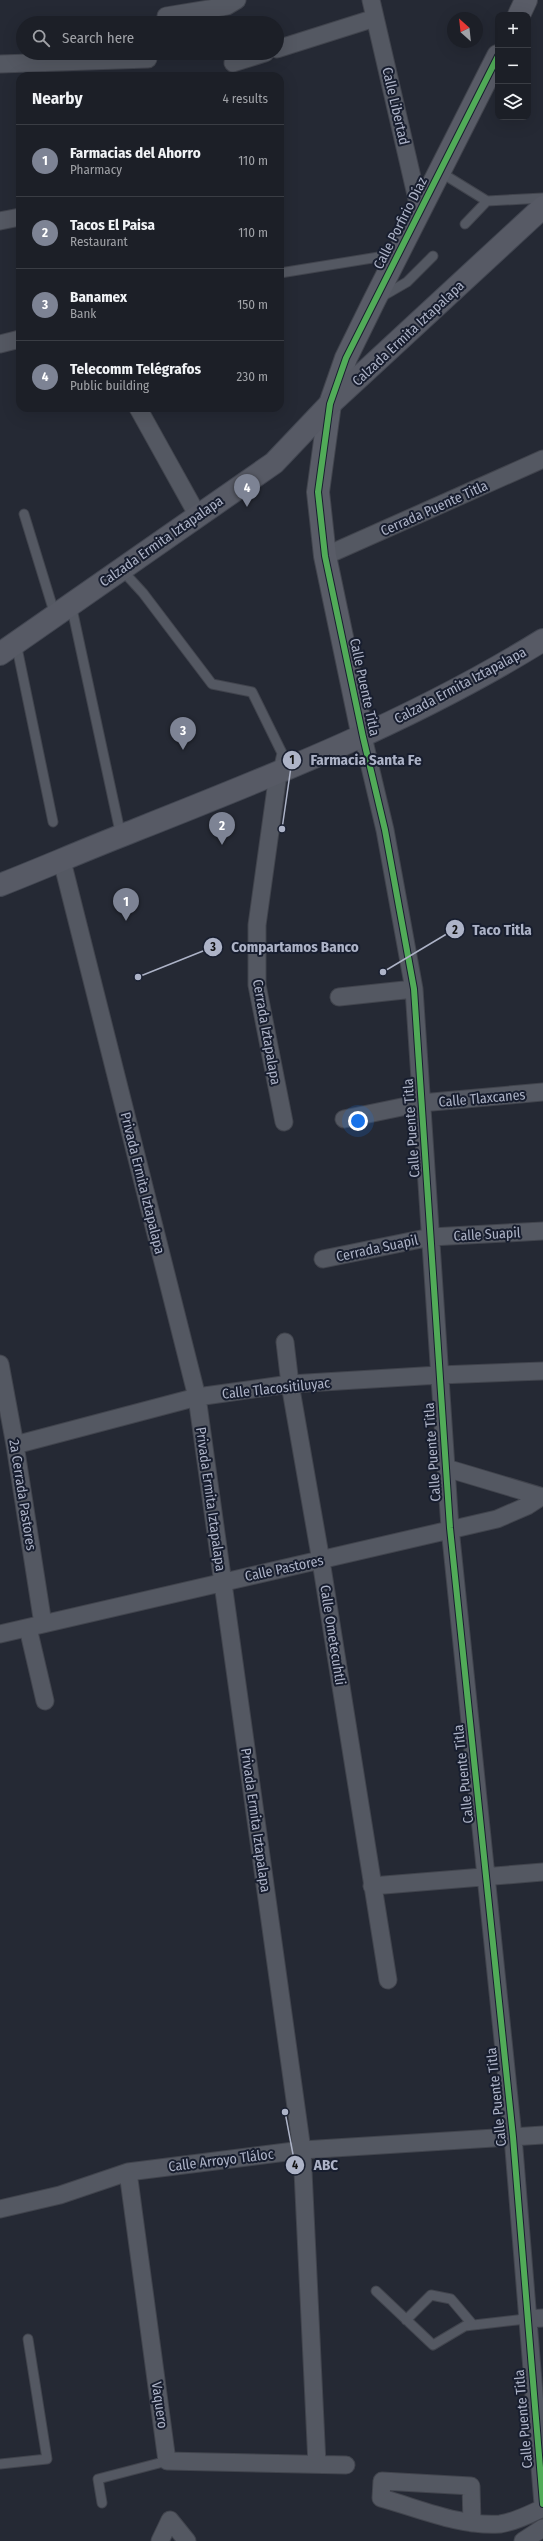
<!DOCTYPE html>
<html lang="en">
<head>
<meta charset="utf-8">
<style>
	:root { --surface:#1c1f27; --page:#25272f; --text:#f1f3f6; --muted:#a0a2a7; --line:#3a3d44; --accent:#7d8394 }
	body { margin:0; font-family:"Fira Sans Condensed",sans-serif; background:var(--page); color:var(--text) }
	.controls { position:absolute; right:12px; top:12px; display:grid; overflow:hidden; border-radius:8px; box-shadow:0 4px 16px #0002 }
	.controls button { width:36px; height:36px; display:grid; place-items:center; padding:0; border:0; border-bottom:1px solid var(--line); background:var(--surface); color:var(--text); font:20px sans-serif }
	.compass { position:absolute; left:447px; top:12px; width:36px; height:36px; border-radius:50%; background:var(--surface); box-shadow:0 4px 16px #0002; rotate:333deg }
	.you { position:absolute; left:358px; top:1121px; width:14px; height:14px; margin:-10px; border:3px solid #fff; border-radius:50%; background:#1a73e8; box-shadow:0 0 0 6px #1a73e833 }
	.badge { display:grid; place-items:center; width:26px; height:26px; border-radius:50%; background:var(--accent); color:#fff; font-size:13px; font-weight:700 }
	.pin { position:absolute; translate:-50% -33px; filter:drop-shadow(0 1px 2px #0008) }
	.pin::after { content:''; position:absolute; top:21px; width:14px; height:12px; background:inherit; clip-path:polygon(0 0,100% 0,50% 100%) }
	.list { margin:0; padding:0; list-style:none }
	h2 { display:flex; justify-content:space-between; align-items:center; height:52px; margin:0; padding:0 16px; font-size:17px }
	h2 small { font-size:13px; font-weight:400; color:var(--muted) }
	.list li { display:grid; grid-template-columns:26px 1fr auto; gap:12px; align-items:center; box-sizing:border-box; height:72px; padding:0 16px; border-top:1px solid var(--line) }
	.list b { display:block; font-size:15px; white-space:nowrap }
	.list p { margin:0; font-size:13px; white-space:nowrap; color:var(--muted) }
	.list em { font-size:13px; font-style:normal; color:var(--muted) }
	.icon { flex:none; width:22px; height:22px; fill:none; stroke:currentColor; stroke-width:2; stroke-linecap:round; stroke-linejoin:round }
	.map { position:relative; flex:none; width:543px; height:2541px; overflow:hidden }
	.search { position:absolute; background:var(--surface); box-shadow:0 4px 16px #0002; left:16px; top:16px; width:268px; height:44px; display:flex; align-items:center; gap:10px; box-sizing:border-box; padding:0 14px; border-radius:22px; color:var(--muted); font-size:15px }
	.panel { position:absolute; background:var(--surface); box-shadow:0 4px 16px #0002; left:16px; top:72px; width:268px; height:340px; border-radius:12px }
	.map>svg:first-child { display:block }
	.lines { fill:none; stroke-linecap:round; stroke-linejoin:round }
	.lane-casing { stroke:#41444d; stroke-width:11 }
	.street-casing { stroke:#41444d; stroke-width:19 }
	.secondary-casing { stroke:#41444d; stroke-width:24 }
	.primary-casing { stroke:#424651; stroke-width:24 }
	.lane { stroke:#545862; stroke-width:9 }
	.street { stroke:#545862; stroke-width:17 }
	.secondary { stroke:#595c67; stroke-width:22 }
	.primary { stroke:#575a65; stroke-width:22 }
	.cycleway-casing { stroke:#181e2f; stroke-width:8 }
	.cycleway { stroke:#51ab58; stroke-width:6 }
	.labels { text-anchor:middle; stroke-width:4; stroke-linejoin:round; paint-order:stroke }
	.street-label { font-size:14px; fill:#adb3c7; stroke:#181e2f }
	.leader { fill:none; stroke:#adb3c7; stroke-width:1.5 }
	.callout-dot { fill:#adb3c7; stroke:#181e2f; stroke-width:1.5 }
	.mark-label { font-size:12px; text-anchor:middle; font-weight:bold; fill:#111 }
	.callout-label { font-size:15px; text-anchor:middle; font-weight:bold; fill:#adb3c7; stroke:#181e2f; stroke-width:4; stroke-linejoin:round; paint-order:stroke }
</style>
</head>
<body>
<div class="map">
<svg width="543" height="2541" viewBox="0 0 543 2541">
	<rect width="100%" height="100%" fill="#252934"/>
	<g class="lines">
		<defs>
			<path id="lane" d="M440,172L487,201L465,224
				M487,201L543,198
				M280,273L397,254
				M381,297L407,282L433,256
				M24,514L55,615
				M121,569L143,593L212,684L252,692L282,753L278,771
				M71,604L121,836
				M16,643L53,822
				M376,2291L433,2345L465,2326L526,2319
				M406,2320L431,2295L451,2299L473,2325
				M0,2464L47,2459L28,2339
				M102,2503L98,2479L167,2461"/>
			<path id="street" d="M371,0L420,212
				M166,16L227,6L237,0
				M277,49L375,18
				M233,63L265,53
				M0,64L148,59
				M0,221L20,217
				M0,344L20,339
				M138,408L198,516
				M325,556L543,459
				M363,737L385,830L414,989L450,1528L513,2137L543,2504
				M278,774L257,925V985L284,1122
				M62,861L197,1397L302,2150L317,2464
				M339,997L414,989
				M344,1119L421,1103L543,1092
				M323,1259L431,1237L543,1231
				M285,1342L290,1384L321,1561L388,1980
				M0,1364L15,1445L43,1624
				M15,1445L197,1397L290,1384L439,1375L543,1371
				M446,1468L543,1497
				M28,1628L45,1701
				M0,1634L497,1519L527,1506L541,1497
				M372,1886L543,1872
				M128,2172L167,2461L346,2465
				M0,2209L60,2195L128,2172L302,2150L543,2135
				M526,2319L543,2318
				M472,2523L471,2486L382,2481L381,2498C418,2508 460,2527 500,2524C515,2522 530,2514 543,2508
				M160,2541L170,2520L187,2541
				M523,2541L543,2528"/>
			<path id="secondary" d="M519,15L526,0
				M363,737L325,556L318,492L330,404L346,358L374,301L498,56"/>
			<path id="primary" d="M0,654L274,463L330,404L543,207
				M0,885C41,869 82,851 123,835C267,778 411,722 543,640"/>
		</defs>
		<use href="#lane" class="lane-casing"/>
		<use href="#street" class="street-casing"/>
		<use href="#secondary" class="secondary-casing"/>
		<use href="#primary" class="primary-casing"/>
		<use href="#lane" class="lane"/>
		<use href="#street" class="street"/>
		<use href="#secondary" class="secondary"/>
		<use href="#primary" class="primary"/>
		<defs>
			<path id="cycleway" d="M498,56L346,358L330,404L318,492L325,556L363,737L385,830L414,989L450,1528L513,2137L543,2504"/>
		</defs>
		<use href="#cycleway" class="cycleway-casing"/>
		<use href="#cycleway" class="cycleway"/>
	</g>
	<g class="labels">
		<g class="street-label">
			<text transform="translate(396 106) rotate(77)" y="5">Calle Libertad</text>
			<text transform="translate(400 223) rotate(-63)" y="5">Calle Porfirio Díaz</text>
			<text transform="translate(408 333) rotate(-43)" y="5">Calzada Ermita Iztapalapa</text>
			<text transform="translate(434 508) rotate(-24)" y="5">Cerrada Puente Titla</text>
			<text transform="translate(161 541) rotate(-35)" y="5">Calzada Ermita Iztapalapa</text>
			<text transform="translate(460 685) rotate(-28)" y="5">Calzada Ermita Iztapalapa</text>
			<text transform="translate(365 687) rotate(78)" y="5">Calle Puente Titla</text>
			<text transform="translate(267 1032) rotate(80)" y="5">Cerrada Iztapalapa</text>
			<text transform="translate(482 1098) rotate(-5)" y="5">Calle Tlaxcanes</text>
			<text transform="translate(411 1128) rotate(-94)" y="5">Calle Puente Titla</text>
			<text transform="translate(143 1183) rotate(76)" y="5">Privada Ermita Iztapalapa</text>
			<text transform="translate(487 1234) rotate(-3)" y="5">Calle Suapil</text>
			<text transform="translate(377 1248) rotate(-12)" y="5">Cerrada Suapil</text>
			<text transform="translate(276 1388) rotate(-6)" y="5">Calle Tlacositiluyac</text>
			<text transform="translate(432 1452) rotate(-94)" y="5">Calle Puente Titla</text>
			<text transform="translate(23 1495) rotate(81)" y="5">2a Cerrada Pastores</text>
			<text transform="translate(211 1499) rotate(82)" y="5">Privada Ermita Iztapalapa</text>
			<text transform="translate(284 1568) rotate(-12)" y="5">Calle Pastores</text>
			<text transform="translate(333 1635) rotate(81)" y="5">Calle Ometecuhtli</text>
			<text transform="translate(463 1774) rotate(-96)" y="5">Calle Puente Titla</text>
			<text transform="translate(256 1820) rotate(82)" y="5">Privada Ermita Iztapalapa</text>
			<text transform="translate(496 2097) rotate(-96)" y="5">Calle Puente Titla</text>
			<text transform="translate(221 2160) rotate(-7)" y="5">Calle Arroyo Tláloc</text>
			<text transform="translate(160 2405) rotate(82)" y="5">Vaquero</text>
			<text transform="translate(523 2419) rotate(-95)" y="5">Calle Puente Titla</text>
		</g>
	</g>
	<path class="leader" d="M282 829L292 760M383 972L455 929M138 977L213 947M285 2112L295 2165"/>
	<g class="callout-dot">
		<circle cx="282" cy="829" r="4"/>
		<circle cx="383" cy="972" r="4"/>
		<circle cx="138" cy="977" r="4"/>
		<circle cx="285" cy="2112" r="4"/>
		<circle cx="292" cy="760" r="10"/>
		<circle cx="455" cy="929" r="10"/>
		<circle cx="213" cy="947" r="10"/>
		<circle cx="295" cy="2165" r="10"/>
	</g>
	<g class="mark-label">
		<text x="292" y="764">1</text>
		<text x="455" y="934">2</text>
		<text x="213" y="951">3</text>
		<text x="295" y="2169">4</text>
	</g>
	<g class="callout-label">
		<text x="366" y="765">Farmacia Santa Fe</text>
		<text x="502" y="935">Taco Titla</text>
		<text x="295" y="952">Compartamos Banco</text>
		<text x="326" y="2170">ABC</text>
	</g>
</svg>
<div class="controls">
<button>+</button>
<button>−</button>
<button><svg class="icon" aria-label="layers" viewBox="0 0 24 24"><path d="M12 4l9 5-9 5-9-5zM3 14l9 5 9-5"/></svg></button>
</div>
<svg class="compass" viewBox="-18 -18 36 36"><path d="M0-13l5 13h-10z" fill="#e53935"/><path d="M0 13l5-13h-10z" fill="#a0a2a7"/></svg>
<div class="you"></div>
<div class="pin badge" style="left:126px;top:921px">1</div>
<div class="pin badge" style="left:222px;top:845px">2</div>
<div class="pin badge" style="left:183px;top:750px">3</div>
<div class="pin badge" style="left:247px;top:507px">4</div>
<div class="search"><svg class="icon" aria-label="search" viewBox="0 0 24 24"><circle cx="10" cy="10" r="6"/><path d="M15 15l6 6"/></svg>Search here</div>
<section class="panel">
<h2>Nearby<small>4 results</small></h2>
<ul class="list">
<li><span class="badge">1</span><div><b>Farmacias del Ahorro</b><p>Pharmacy</p></div><em>110 m</em></li>
<li><span class="badge">2</span><div><b>Tacos El Paisa</b><p>Restaurant</p></div><em>110 m</em></li>
<li><span class="badge">3</span><div><b>Banamex</b><p>Bank</p></div><em>150 m</em></li>
<li><span class="badge">4</span><div><b>Telecomm Telégrafos</b><p>Public building</p></div><em>230 m</em></li>
</ul>
</section>
</div>
</body>
</html>
